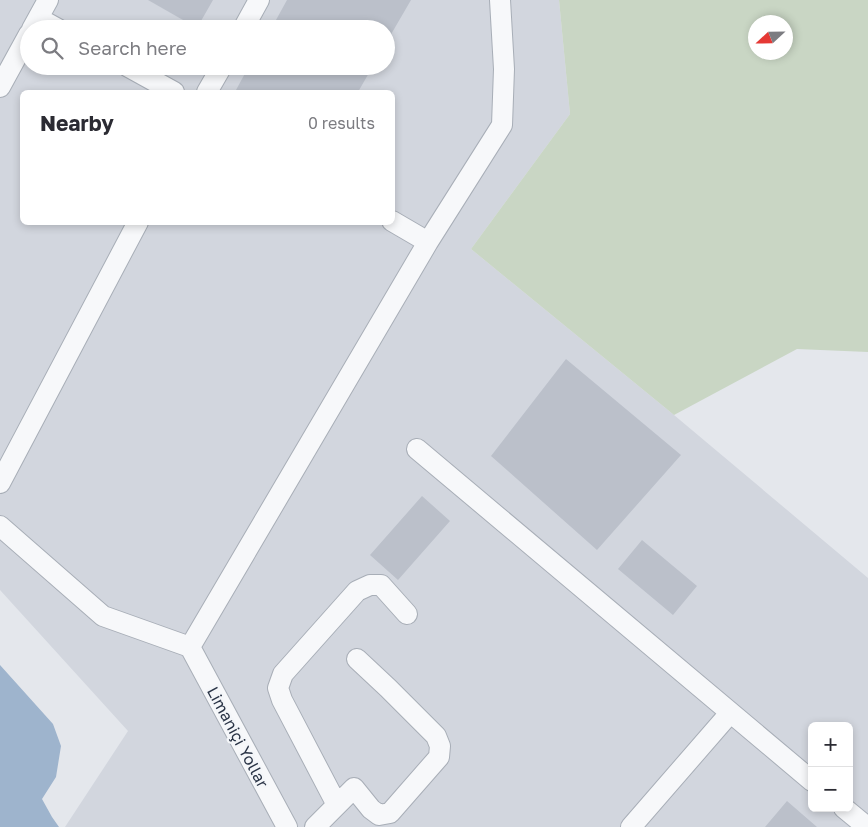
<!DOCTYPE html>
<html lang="en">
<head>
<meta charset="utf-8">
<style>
	:root { --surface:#fff; --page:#f2f2f3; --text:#2b2b33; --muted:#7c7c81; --line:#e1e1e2 }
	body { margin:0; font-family:"Golos Text",sans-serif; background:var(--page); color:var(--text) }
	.controls { position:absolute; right:15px; bottom:15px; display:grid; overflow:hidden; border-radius:8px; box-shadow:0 2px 8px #0003 }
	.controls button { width:45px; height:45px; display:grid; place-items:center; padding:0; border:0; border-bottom:1px solid var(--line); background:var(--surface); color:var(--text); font:25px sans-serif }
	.compass { position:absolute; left:748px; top:15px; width:45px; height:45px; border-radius:50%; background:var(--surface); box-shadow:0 2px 8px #0003; rotate:248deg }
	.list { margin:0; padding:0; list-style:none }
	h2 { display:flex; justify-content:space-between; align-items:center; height:65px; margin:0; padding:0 20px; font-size:21px }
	h2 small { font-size:16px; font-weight:400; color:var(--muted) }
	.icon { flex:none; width:28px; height:28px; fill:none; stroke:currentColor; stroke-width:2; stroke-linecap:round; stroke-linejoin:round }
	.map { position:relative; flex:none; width:868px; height:827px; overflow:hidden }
	.search { position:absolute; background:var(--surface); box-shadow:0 2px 8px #0003; left:20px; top:20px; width:375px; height:55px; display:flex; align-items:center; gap:12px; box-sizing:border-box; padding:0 18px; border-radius:28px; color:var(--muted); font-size:19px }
	.panel { position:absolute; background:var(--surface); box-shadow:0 2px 8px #0003; left:20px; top:90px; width:375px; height:135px; border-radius:8px }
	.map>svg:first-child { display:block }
	.built { fill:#d2d6de; fill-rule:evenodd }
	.green { fill:#c9d6c4; fill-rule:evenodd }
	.water { fill:#9eb4cd }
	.building { fill:#bbc0ca }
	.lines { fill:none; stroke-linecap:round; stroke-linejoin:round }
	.minor-casing { stroke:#a8aeb7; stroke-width:22 }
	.minor { stroke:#f7f8fa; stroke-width:20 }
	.labels { text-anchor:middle; stroke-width:4.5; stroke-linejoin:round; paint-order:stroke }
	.street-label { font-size:16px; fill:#2a3446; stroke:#f4f6f9 }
</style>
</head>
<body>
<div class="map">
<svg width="868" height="827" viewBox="0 0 868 827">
	<rect width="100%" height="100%" fill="#e4e7ec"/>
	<path class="built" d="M0,0H559L570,114L471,249L674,415L868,578V827H65L128,731L0,590ZM29,29H386V66H29ZM22,92H392V222H22ZM812,726H849V808H812Z"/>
	<path class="green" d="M559,0H868V352L797,349L674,415L471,249L570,114ZM756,22H786V52H756Z"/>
	<path class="water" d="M0,665L53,724L61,746L56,777L42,799L52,817L59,827H0Z"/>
	<path class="building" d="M148,0H213L197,28Z
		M287,0H411L386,43V29H271Z
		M249,66H373L358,92H240L236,90Z
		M566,359L681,455L597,550L491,456Z
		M422,496L450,521L398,580L370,555Z
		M642,540L697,586L673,615L618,569Z
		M787,801L817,827H765Z"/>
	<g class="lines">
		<defs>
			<path id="minor" d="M38,18L58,29
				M32,29L48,0
				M243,29L259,0
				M127,66L174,92
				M0,87L29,34
				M207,92L222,66
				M392,221L428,242
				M417,449L812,781
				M0,483L138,222
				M0,526L103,616L190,647L428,242L502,125L504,69L500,0
				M190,647L287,827
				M337,805L282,700L278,688L283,674L357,591L370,585H381L407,614
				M844,808L867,827
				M315,827L354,788L371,809L379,815L390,813L439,757L440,746L436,736L388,688L357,659
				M631,827L730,713"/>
		</defs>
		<use href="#minor" class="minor-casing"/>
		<use href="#minor" class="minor"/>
	</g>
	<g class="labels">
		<g class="street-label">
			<text transform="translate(238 737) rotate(62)" y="6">Limaniçi Yollar</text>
		</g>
	</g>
</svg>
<div class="controls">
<button>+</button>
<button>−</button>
</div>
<svg class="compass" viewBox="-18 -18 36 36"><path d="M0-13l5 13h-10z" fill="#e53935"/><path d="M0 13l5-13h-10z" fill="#7c7c81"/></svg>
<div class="search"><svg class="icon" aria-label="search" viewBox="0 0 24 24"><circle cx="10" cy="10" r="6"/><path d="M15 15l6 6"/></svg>Search here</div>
<section class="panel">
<h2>Nearby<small>0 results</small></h2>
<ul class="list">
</ul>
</section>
</div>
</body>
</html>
